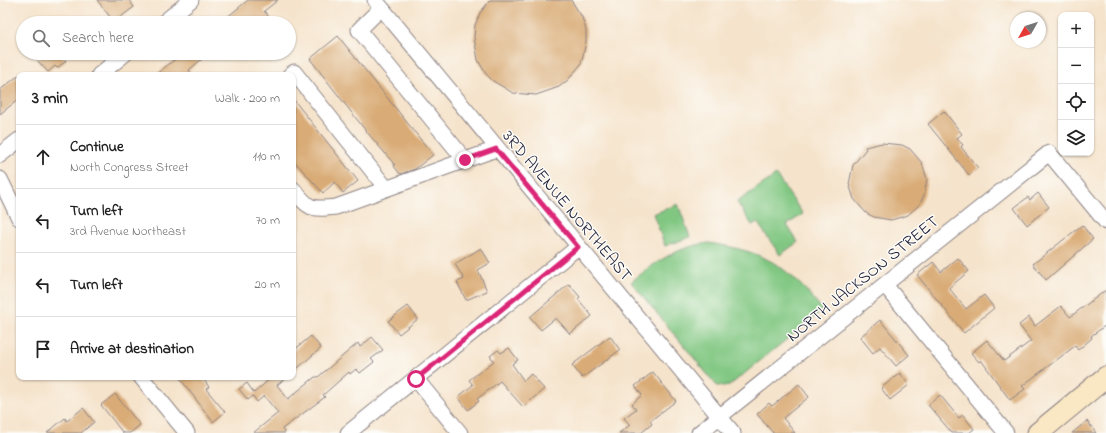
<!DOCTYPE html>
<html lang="en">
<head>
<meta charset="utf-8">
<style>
	:root { --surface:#fff; --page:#f6f6f6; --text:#222; --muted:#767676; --line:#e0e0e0 }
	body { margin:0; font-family:"Indie Flower",sans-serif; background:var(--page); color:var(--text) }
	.controls { position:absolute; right:12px; top:12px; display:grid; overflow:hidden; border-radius:8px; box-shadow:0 1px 3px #0004 }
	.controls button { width:36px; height:36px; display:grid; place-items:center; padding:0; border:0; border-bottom:1px solid var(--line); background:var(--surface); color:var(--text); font:20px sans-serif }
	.compass { position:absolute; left:1010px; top:12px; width:36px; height:36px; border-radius:50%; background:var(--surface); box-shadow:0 1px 3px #0004; rotate:231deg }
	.stop { position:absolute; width:12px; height:12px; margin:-9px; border:3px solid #db2777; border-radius:50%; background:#fff }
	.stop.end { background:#db2777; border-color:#fff; box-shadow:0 1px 4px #0008 }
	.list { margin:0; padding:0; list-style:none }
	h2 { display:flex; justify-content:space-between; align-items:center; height:52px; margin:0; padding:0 16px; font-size:17px }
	h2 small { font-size:13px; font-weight:400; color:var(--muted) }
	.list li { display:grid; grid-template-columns:26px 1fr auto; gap:12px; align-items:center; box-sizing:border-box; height:64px; padding:0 16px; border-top:1px solid var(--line) }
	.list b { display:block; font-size:15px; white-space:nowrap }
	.list p { margin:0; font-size:13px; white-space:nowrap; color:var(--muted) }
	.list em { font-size:13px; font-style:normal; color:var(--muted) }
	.icon { flex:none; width:22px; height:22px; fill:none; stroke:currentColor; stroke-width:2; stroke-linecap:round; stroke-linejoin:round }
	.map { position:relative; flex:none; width:1106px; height:433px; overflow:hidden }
	.search { position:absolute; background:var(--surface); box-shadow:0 1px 3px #0004; left:16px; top:16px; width:280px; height:44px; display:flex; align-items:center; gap:10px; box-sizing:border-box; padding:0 14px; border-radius:22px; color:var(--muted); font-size:15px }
	.panel { position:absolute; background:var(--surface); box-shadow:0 1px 3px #0004; left:16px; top:72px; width:280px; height:308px; border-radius:8px }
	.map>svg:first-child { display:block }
	.green { fill:#81c782; stroke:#52745e }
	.building { fill:#d9ab76 }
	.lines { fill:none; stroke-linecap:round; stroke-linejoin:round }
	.street-casing { stroke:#8c8283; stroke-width:17 }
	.secondary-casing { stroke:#8c8283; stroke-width:23 }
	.street { stroke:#fff; stroke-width:15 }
	.secondary { stroke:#fae7c3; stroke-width:21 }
	.route { stroke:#db2777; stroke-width:5 }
	.labels { text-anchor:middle; stroke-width:3; stroke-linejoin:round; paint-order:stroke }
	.street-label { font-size:17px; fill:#22223b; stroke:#fdfcf7 }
</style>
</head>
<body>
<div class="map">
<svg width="1106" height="433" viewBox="0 0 1106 433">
	<rect width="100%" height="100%" fill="#fdfcf7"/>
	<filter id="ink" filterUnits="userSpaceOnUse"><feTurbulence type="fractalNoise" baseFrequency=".025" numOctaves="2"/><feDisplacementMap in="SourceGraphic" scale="8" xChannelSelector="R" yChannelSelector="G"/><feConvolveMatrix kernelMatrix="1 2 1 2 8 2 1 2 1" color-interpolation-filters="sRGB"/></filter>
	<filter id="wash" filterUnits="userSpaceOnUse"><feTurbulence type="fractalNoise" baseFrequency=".012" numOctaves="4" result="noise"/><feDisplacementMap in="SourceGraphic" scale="16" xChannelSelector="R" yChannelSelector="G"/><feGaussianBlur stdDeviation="0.9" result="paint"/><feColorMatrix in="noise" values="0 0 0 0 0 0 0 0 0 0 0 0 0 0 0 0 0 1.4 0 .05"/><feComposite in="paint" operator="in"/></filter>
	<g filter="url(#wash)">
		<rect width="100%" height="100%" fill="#f5e3cb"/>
		<path class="green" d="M776,175L803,214L787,225L798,242L780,255L757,222L752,225L737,202Z
			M678,204L690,237L665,246L653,214Z
			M709,243C767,252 786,265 823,310L729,386H717L631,282C654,263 678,246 709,243Z"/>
		<g id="blocks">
			<path class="building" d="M97,0H129L134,7L114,22Z
				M248,0H278L264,11L274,23H220Z
				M490,0H571L582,17L586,30V42L581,64L568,80L559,87L536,95L513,93L493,81L486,74L478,60L474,37L475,25L480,13Z
				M338,36L433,155L415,169L400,174L394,166L395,165L366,131L310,59Z
				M45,53H60L66,61L57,68L55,66L48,72L37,60Z
				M183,53H209L189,70L192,75H155Z
				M19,75V99L0,114V90Z
				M293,99L358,181L343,193L335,182L323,193L293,160Z
				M944,111L962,134L957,138L963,145L961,147L978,168L969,175L928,124Z
				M882,143L902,145L910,149L922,163L927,179L924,195L920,204L908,215L891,220L874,217L866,213L854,199L849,184L853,165L866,149L865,147Z
				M1038,193L1049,207L1027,225L1014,208L1028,197L1030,200Z
				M1082,225L1093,239L1046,280L1033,264Z
				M481,248L490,263L478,270L487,291L466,300L457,282L464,279L455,264Z
				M958,258L969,271L949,288L966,309L984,295L994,308L964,333L917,275L933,262L941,272Z
				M569,284L580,297L578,299L592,316L570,334L556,318L541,330L530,317Z
				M1106,290V325L1091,336L1092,338L1078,350L1075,346L1022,386L1025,389L1010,400L981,360L979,362L971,353L987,340L1004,361L1031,341L1019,325L1029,317L1035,326L1061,306L1070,317Z
				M408,306L418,319L399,334L388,321Z
				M880,320L909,355L896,366L880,347L873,353L860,337Z
				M311,336L321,348L293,372V351Z
				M610,336L620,350L582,378L572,365Z
				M372,337L383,350L371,359L374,362L360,373L356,369L350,374L349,372L323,395L325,397L282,429L285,433H253L278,413L264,396L257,402L253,396L248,400L239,389L247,383L254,393L272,377H287L277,385L288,399L315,377H318L358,343L360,347Z
				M509,348L518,360L512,364L524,381L531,374L544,389L523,407L500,381L477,399L479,401L468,410L458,397L473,385L469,380L494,361L490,356L498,350L501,353Z
				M653,372L676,401L650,421L652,424L641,433H619L630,425L624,418L636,409L632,404L642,395L635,386Z
				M900,373L909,385L890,400L881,388Z
				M179,377H202L209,387L206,389L225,412L213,422Z
				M799,384L809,397L783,418L795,433H773L757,414L769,403L772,406Z
				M115,394L140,425L130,433H123L101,405Z
				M940,395L959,418L963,415L974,429L969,433H952L928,405Z
				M83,408L94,422L81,433H47L65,418L67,421Z
				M1087,421L1096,433H1072Z"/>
		</g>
	</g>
	<g filter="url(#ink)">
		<use href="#blocks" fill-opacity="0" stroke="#8c8283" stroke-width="1"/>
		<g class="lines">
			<defs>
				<path id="street" d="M375,0L733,433
					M381,8L359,30L465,160
					M163,23L191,0
					M99,75L126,53
					M290,75L294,72L386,188
					M0,155L19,140
					M0,179L19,218
					M293,189C309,209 310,210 336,207L496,149
					M885,285L1006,433
					M141,377L187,433
					M416,379L460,433
					M348,433L578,247
					M699,433L1049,153L1106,222"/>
				<path id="secondary" d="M1038,433L1106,377"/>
			</defs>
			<use href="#street" class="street-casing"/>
			<use href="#secondary" class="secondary-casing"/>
			<use href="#street" class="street"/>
			<use href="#secondary" class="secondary"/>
		</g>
	</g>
	<g class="lines" filter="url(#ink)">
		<path class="route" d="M416,379L578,247L496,149L465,160"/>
	</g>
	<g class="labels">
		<g class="street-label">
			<text transform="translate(568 205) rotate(50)" y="6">3RD AVENUE NORTHEAST</text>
			<text transform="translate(862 278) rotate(-39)" y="6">NORTH JACKSON STREET</text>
		</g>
	</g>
</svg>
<div class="controls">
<button>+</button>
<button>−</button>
<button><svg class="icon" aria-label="locate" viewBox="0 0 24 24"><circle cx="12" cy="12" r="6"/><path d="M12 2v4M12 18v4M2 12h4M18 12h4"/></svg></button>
<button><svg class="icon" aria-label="layers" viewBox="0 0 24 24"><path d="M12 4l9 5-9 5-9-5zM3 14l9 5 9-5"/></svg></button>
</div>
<svg class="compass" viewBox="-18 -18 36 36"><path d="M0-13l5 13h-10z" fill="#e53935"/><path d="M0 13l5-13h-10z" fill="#767676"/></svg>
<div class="stop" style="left:416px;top:379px"></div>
<div class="stop end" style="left:465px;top:160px"></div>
<div class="search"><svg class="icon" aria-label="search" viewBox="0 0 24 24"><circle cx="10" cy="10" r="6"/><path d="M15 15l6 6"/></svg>Search here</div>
<section class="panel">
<h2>3 min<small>Walk · 200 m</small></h2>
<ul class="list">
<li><svg class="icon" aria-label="ahead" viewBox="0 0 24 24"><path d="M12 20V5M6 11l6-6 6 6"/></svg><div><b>Continue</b><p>North Congress Street</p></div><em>110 m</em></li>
<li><svg class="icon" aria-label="left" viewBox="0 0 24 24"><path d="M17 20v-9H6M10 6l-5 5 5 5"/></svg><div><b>Turn left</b><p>3rd Avenue Northeast</p></div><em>70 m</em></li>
<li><svg class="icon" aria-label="left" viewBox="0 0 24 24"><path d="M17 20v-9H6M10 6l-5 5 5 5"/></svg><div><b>Turn left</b></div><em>20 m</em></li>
<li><svg class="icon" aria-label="arrive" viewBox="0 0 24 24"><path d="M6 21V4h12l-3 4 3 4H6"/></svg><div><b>Arrive at destination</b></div></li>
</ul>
</section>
</div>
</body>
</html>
